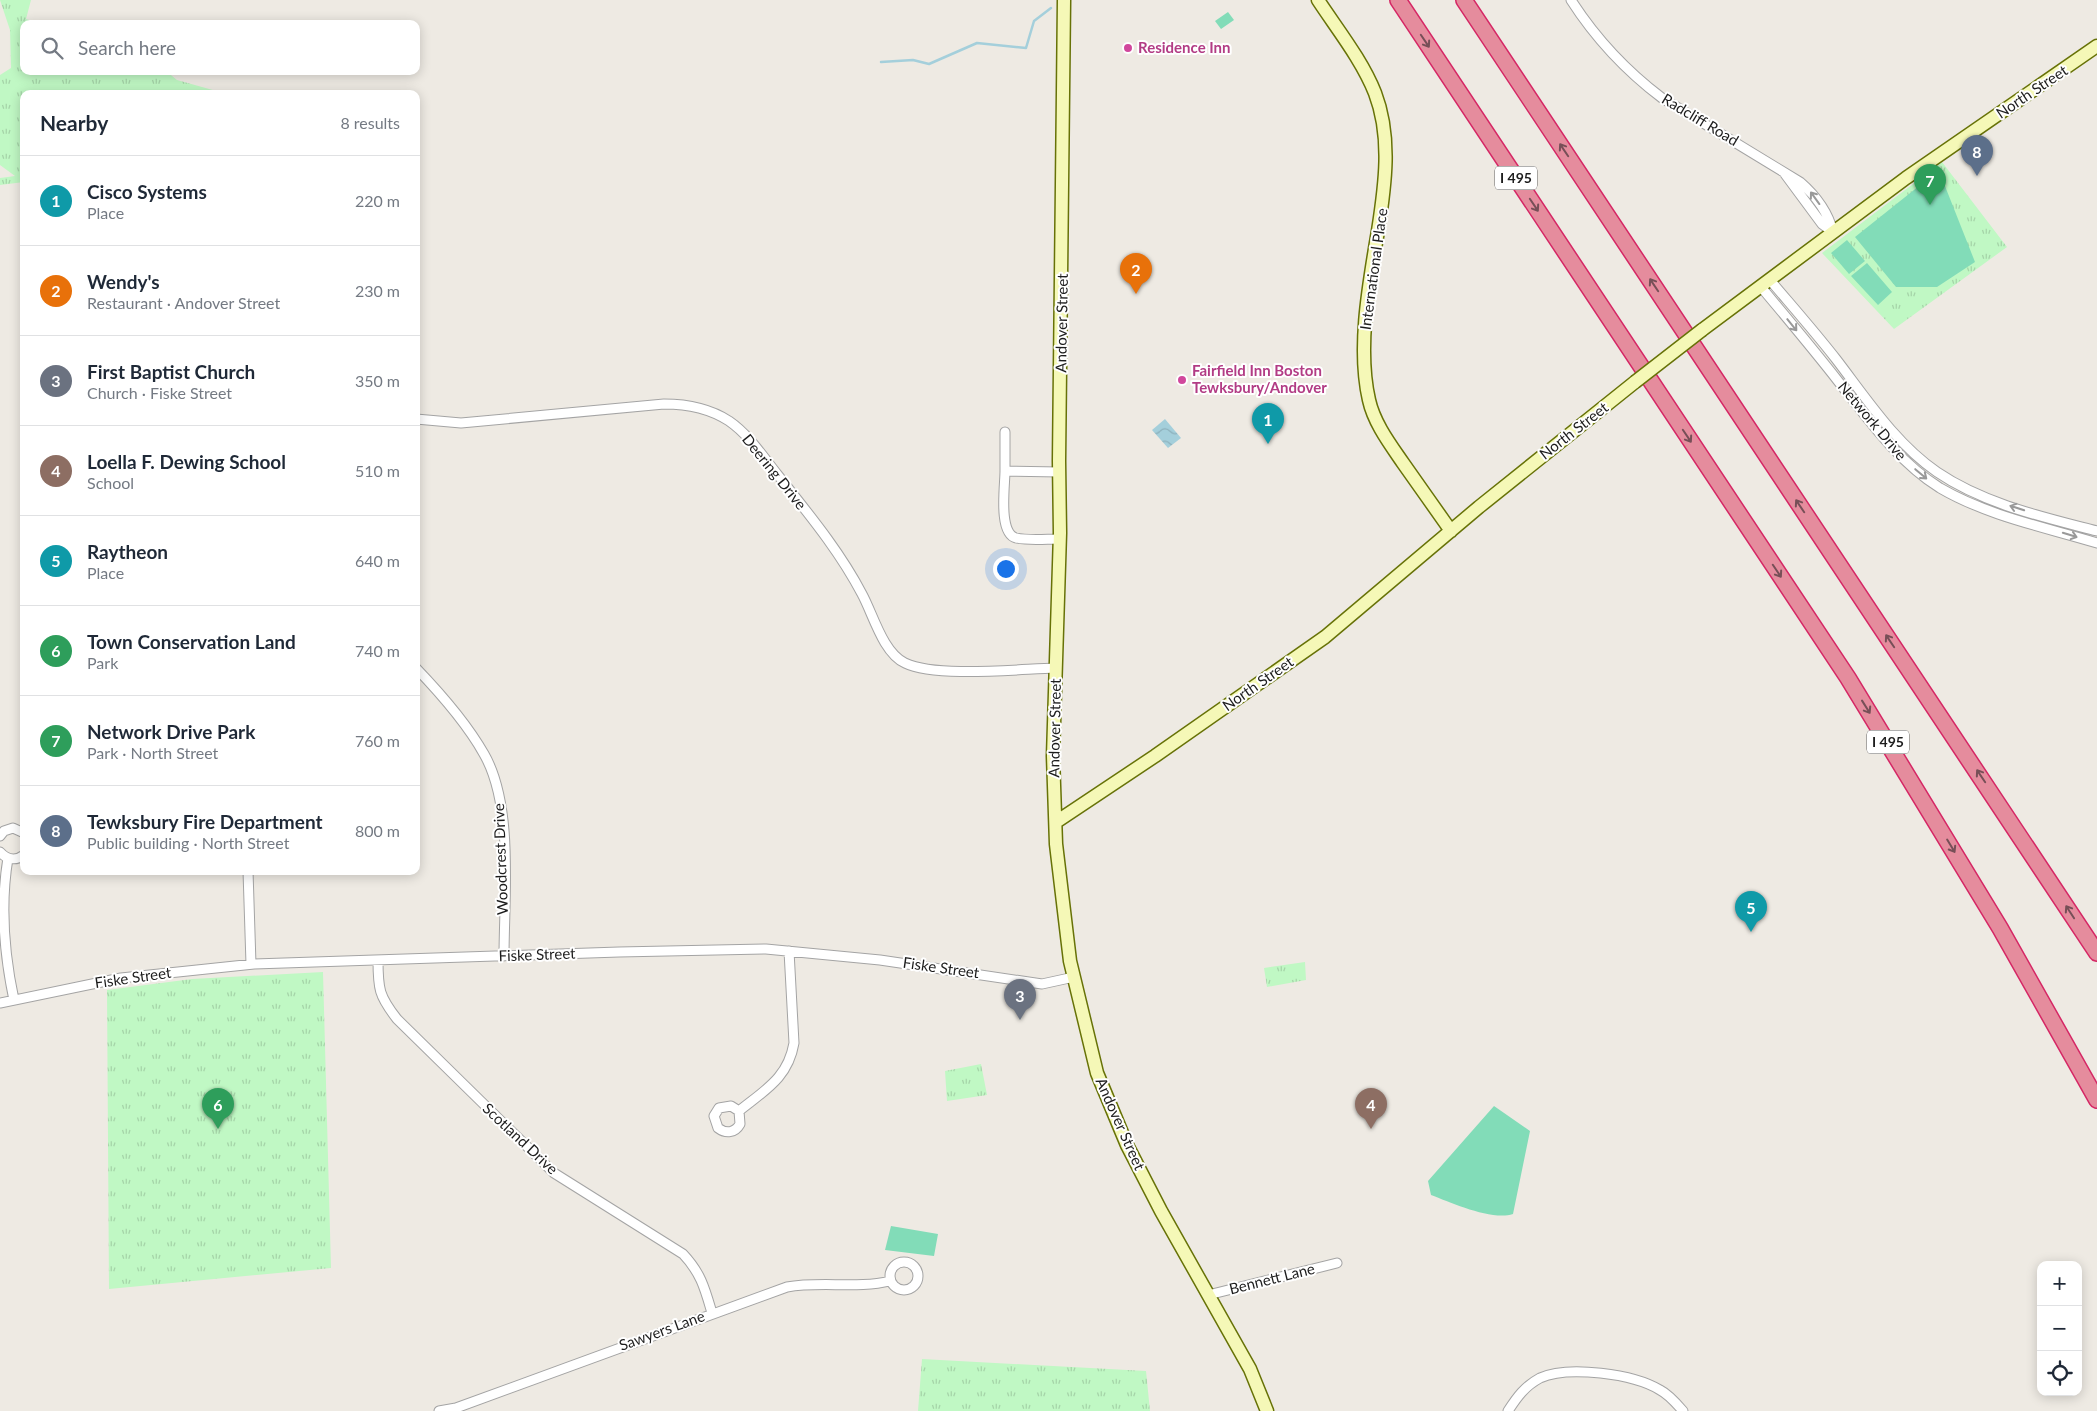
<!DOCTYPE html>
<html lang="en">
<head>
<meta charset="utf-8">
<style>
	:root { --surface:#fff; --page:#f6f6f7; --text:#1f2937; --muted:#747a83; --line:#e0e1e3; --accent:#d93025 }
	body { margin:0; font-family:Lato,sans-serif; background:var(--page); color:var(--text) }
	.controls { position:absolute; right:15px; bottom:15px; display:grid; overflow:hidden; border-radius:10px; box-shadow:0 2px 12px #0003 }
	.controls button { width:45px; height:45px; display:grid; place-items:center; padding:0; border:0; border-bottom:1px solid var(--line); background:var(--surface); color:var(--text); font:25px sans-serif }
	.you { position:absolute; left:1005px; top:568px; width:18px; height:18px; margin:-12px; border:4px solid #fff; border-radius:50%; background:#1a73e8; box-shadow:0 0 0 8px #1a73e833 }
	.badge { display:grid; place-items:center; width:32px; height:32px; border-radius:50%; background:var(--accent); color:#fff; font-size:16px; font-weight:700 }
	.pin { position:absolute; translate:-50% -41px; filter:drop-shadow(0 1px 2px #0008) }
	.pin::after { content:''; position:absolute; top:26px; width:18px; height:15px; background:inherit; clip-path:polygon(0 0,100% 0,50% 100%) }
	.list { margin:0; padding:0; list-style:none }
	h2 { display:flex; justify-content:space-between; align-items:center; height:65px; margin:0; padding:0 20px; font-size:21px }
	h2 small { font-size:16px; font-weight:400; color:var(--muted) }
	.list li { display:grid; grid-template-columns:32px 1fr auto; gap:15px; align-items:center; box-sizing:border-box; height:90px; padding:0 20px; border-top:1px solid var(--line) }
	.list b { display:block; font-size:19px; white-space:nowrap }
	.list p { margin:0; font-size:16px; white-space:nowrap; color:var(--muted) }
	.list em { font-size:16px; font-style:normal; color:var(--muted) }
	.icon { flex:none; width:28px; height:28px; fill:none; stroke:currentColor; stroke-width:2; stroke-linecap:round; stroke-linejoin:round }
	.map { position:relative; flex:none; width:2097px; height:1411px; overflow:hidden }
	.search { position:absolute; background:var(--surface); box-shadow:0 2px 12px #0003; left:20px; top:20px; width:400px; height:55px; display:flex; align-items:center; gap:12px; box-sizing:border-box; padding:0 18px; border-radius:10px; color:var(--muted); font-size:19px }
	.panel { position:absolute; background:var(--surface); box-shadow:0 2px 12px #0003; left:20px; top:90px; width:400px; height:785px; border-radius:10px }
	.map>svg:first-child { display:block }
	.park { fill:url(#park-tufts) }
	.pitch { fill:#82dcb8 }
	.water { fill:url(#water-waves) }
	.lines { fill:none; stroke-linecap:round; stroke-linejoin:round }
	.stream { stroke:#a4cfdb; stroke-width:2.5 }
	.street-casing { stroke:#a4a4a4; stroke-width:11 }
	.secondary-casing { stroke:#677207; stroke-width:15 }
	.highway-casing { stroke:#d52765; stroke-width:18 }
	.street { stroke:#fff; stroke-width:9 }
	.secondary { stroke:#f5f8b7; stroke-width:12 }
	.highway { stroke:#e58c9d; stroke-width:15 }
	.secondary-bridge-casing { stroke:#677207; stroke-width:15; stroke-linecap:butt }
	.secondary-bridge { stroke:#f5f8b7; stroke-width:12 }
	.oneway { stroke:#774f57 }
	.oneway2 { stroke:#999 }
	.hotel-dot { fill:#d1479c; stroke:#fff; stroke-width:2 }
	.labels { text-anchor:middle; stroke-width:4; stroke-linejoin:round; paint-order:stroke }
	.shield { fill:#fff; stroke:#616161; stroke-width:1 }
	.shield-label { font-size:14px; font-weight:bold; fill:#1d1d1d }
	.hotel-label { font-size:15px; font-weight:bold; fill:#b23c85; stroke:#fff; text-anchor:start }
	.street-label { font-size:15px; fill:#1d1d1d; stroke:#fff }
</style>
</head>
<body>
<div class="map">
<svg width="2097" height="1411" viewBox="0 0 2097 1411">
	<defs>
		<pattern id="park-tufts" width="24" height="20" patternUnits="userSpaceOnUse" patternTransform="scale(1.25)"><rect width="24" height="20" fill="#c0f8c4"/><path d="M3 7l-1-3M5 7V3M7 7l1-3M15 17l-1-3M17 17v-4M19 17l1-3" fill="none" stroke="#a5d4a8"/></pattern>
		<pattern id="water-waves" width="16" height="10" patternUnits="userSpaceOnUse" patternTransform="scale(1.25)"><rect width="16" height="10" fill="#a4cfdb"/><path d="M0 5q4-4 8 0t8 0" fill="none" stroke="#8db1bc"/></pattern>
	</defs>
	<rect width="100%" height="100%" fill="#eeeae3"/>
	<path class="park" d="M0,0H31L26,19L42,24H24V71H166L177,80L227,94H24V182L0,185V178L15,176L0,165V75L11,68L10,30Z
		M1942,162L2007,247L1894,329L1822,253Z
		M1305,962L1306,980L1267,987L1264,968Z
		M323,972L331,1268L109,1289L107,990L192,979Z
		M981,1064L987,1095L947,1101L945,1071Z
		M922,1359L1146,1371L1150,1411H918Z"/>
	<path class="pitch" d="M1228,12L1234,20L1221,29L1215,21Z
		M1929,178L1943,181L1975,262L1937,287H1896L1855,237Z
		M1847,240L1865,261L1849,274L1831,253Z
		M1867,263L1892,292L1878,305L1851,276Z
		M1494,1106L1530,1131L1513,1214C1492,1221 1452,1203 1431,1195L1428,1181Z
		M891,1226L938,1234L934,1256L885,1250Z"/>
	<path class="water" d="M1165,419L1181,438L1168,448L1152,430Z"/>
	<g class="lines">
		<path class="stream" d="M881,62L913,60L929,64L977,43L1026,48L1034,21L1051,8"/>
		<defs>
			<path id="street" d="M1571,0C1596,39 1625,70 1662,98L1800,182C1815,195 1828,212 1833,232
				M1785,174L1822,224L1833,232
				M1770,280C1792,306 1815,332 1836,359C1866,398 1895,443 1937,472C1984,504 2043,517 2097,531
				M1761,287C1787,318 1813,349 1838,381C1868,419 1898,462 1940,488C1988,516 2044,527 2097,543
				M416,419L461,423L664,404C686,404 709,408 729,421C748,434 762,455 777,474C807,512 839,550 862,594C873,614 883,653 905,663C936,678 1019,669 1055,668
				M1005,471V432
				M1059,472L1005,471C1005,486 998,533 1016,538C1029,541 1046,539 1060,539
				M416,668C441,694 466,722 484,754C514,806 504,897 504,956
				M0,836L4,831L13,828L24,833
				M0,852C7,860 16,861 24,855
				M8,858C0,906 4,953 14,1000
				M248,871L251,964
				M378,960C378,989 379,996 397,1019L554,1173L683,1254C701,1273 705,1289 712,1313
				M0,1003L121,978L254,964L619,952L766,949L880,960L1042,984L1074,977
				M739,1111L740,1124C735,1133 726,1134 718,1128L714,1116L719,1108L731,1106L739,1111C765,1090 788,1078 794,1043L789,951
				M890 1276a14 14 0 1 1 28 0a14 14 0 1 1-28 0Z
				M1208,1295L1337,1263
				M439,1411L456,1408L787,1287C821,1281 857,1289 890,1281
				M1508,1411C1517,1397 1525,1386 1540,1378C1568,1365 1634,1374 1660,1390C1668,1394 1677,1404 1683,1411"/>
			<path id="secondary" d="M1064,0L1059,461L1060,533L1053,756L1056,844L1070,961L1097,1073L1127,1145L1161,1211L1250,1369L1267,1411
				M1318,0C1337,29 1362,60 1375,93C1392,137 1385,186 1378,231C1369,284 1357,348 1369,400C1374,423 1390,444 1403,463C1419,486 1435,508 1451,531
				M1702,330L1906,178L2097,46
				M1056,822L1155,756L1325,637L1479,507L1635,382"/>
			<path id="highway" d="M1398,0L1848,678L2000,928L2097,1100
				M1464,0L2097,953"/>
		</defs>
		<use href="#street" class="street-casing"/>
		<use href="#secondary" class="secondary-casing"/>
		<use href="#highway" class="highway-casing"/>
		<use href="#street" class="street"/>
		<use href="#secondary" class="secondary"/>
		<use href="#highway" class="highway"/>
		<defs>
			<path id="secondary-bridge" d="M1635,382L1702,330"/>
		</defs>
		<use href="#secondary-bridge" class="secondary-bridge-casing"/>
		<use href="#secondary-bridge" class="secondary-bridge"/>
	</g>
	<defs><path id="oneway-shaft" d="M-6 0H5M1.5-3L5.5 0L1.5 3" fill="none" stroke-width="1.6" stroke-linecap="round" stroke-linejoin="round" transform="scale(1.25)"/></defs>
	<g class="oneway">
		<use href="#oneway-shaft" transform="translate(1425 41) rotate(56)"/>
		<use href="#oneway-shaft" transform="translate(1564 150) rotate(-124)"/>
		<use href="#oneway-shaft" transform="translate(1534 205) rotate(56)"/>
		<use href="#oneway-shaft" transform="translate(1654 285) rotate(-124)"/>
		<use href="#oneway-shaft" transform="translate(1687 436) rotate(56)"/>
		<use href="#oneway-shaft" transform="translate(1800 506) rotate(-124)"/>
		<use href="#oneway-shaft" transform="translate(1777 571) rotate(56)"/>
		<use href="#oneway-shaft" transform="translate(1890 641) rotate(-124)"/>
		<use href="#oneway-shaft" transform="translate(1866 707) rotate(58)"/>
		<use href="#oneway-shaft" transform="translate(1981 776) rotate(-124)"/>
		<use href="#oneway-shaft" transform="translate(1951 846) rotate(59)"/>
		<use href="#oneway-shaft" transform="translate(2070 912) rotate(-123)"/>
	</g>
	<g class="oneway2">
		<use href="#oneway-shaft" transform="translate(1815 198) rotate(-126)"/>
		<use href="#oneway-shaft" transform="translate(1792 325) rotate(51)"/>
		<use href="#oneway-shaft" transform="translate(1921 474) rotate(40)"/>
		<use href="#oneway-shaft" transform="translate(2017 508) rotate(-162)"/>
		<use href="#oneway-shaft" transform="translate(2070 535) rotate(17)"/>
	</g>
	<g class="hotel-dot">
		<circle cx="1128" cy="48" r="5"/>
		<circle cx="1182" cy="380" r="5"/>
	</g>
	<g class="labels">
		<g class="shield">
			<rect x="1495" y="166.5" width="42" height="23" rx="4"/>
			<rect x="1867" y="730.5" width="42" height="23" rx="4"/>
		</g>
		<g class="shield-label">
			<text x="1516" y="183">I 495</text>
			<text x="1888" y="747">I 495</text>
		</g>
		<g class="hotel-label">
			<text x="1138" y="53">Residence Inn</text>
			<text x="1192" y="376">Fairfield Inn Boston<tspan x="1192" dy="17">Tewksbury/Andover</tspan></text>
		</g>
		<g class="street-label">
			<text transform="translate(2032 92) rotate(-34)" y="5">North Street</text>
			<text transform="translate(1700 120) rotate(31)" y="5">Radcliff Road</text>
			<text transform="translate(1374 269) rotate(-82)" y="5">International Place</text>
			<text transform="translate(1062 323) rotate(-89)" y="5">Andover Street</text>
			<text transform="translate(1872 421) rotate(50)" y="5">Network Drive</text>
			<text transform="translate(1574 431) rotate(-38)" y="5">North Street</text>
			<text transform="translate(774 472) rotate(51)" y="5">Deering Drive</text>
			<text transform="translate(1258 684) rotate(-35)" y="5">North Street</text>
			<text transform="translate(1055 728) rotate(-89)" y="5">Andover Street</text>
			<text transform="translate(501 859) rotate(-92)" y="5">Woodcrest Drive</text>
			<text transform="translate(537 955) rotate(-2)" y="5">Fiske Street</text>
			<text transform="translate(941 968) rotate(8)" y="5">Fiske Street</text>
			<text transform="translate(133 978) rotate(-8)" y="5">Fiske Street</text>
			<text transform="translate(1120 1124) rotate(66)" y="5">Andover Street</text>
			<text transform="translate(520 1139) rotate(43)" y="5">Scotland Drive</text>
			<text transform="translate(1272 1279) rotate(-14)" y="5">Bennett Lane</text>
			<text transform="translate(662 1331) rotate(-20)" y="5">Sawyers Lane</text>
		</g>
	</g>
</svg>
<div class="controls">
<button>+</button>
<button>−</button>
<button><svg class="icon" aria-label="locate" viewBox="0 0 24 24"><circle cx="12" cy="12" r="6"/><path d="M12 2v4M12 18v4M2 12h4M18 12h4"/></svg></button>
</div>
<div class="you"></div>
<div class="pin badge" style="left:1268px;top:444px;background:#0f9aa8">1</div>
<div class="pin badge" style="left:1136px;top:294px;background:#e8710a">2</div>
<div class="pin badge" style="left:1020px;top:1020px;background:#6b7280">3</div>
<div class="pin badge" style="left:1371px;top:1129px;background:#8d6e63">4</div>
<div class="pin badge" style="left:1751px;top:932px;background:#0f9aa8">5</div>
<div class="pin badge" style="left:218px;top:1129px;background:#2e9e5b">6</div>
<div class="pin badge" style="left:1930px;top:205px;background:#2e9e5b">7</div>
<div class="pin badge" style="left:1977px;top:176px;background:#5c6f8a">8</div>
<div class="search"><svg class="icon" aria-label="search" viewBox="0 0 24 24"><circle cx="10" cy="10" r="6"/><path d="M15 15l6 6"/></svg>Search here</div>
<section class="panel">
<h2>Nearby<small>8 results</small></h2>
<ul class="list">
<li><span class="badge" style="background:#0f9aa8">1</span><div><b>Cisco Systems</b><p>Place</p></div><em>220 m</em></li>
<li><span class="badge" style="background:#e8710a">2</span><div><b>Wendy's</b><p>Restaurant · Andover Street</p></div><em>230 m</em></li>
<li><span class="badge" style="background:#6b7280">3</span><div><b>First Baptist Church</b><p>Church · Fiske Street</p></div><em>350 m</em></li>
<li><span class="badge" style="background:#8d6e63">4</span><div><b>Loella F. Dewing School</b><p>School</p></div><em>510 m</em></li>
<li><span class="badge" style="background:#0f9aa8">5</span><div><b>Raytheon</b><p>Place</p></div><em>640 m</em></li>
<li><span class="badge" style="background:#2e9e5b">6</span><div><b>Town Conservation Land</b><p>Park</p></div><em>740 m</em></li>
<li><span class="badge" style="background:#2e9e5b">7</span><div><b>Network Drive Park</b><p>Park · North Street</p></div><em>760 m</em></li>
<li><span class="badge" style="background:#5c6f8a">8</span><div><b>Tewksbury Fire Department</b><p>Public building · North Street</p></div><em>800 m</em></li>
</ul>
</section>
</div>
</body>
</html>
